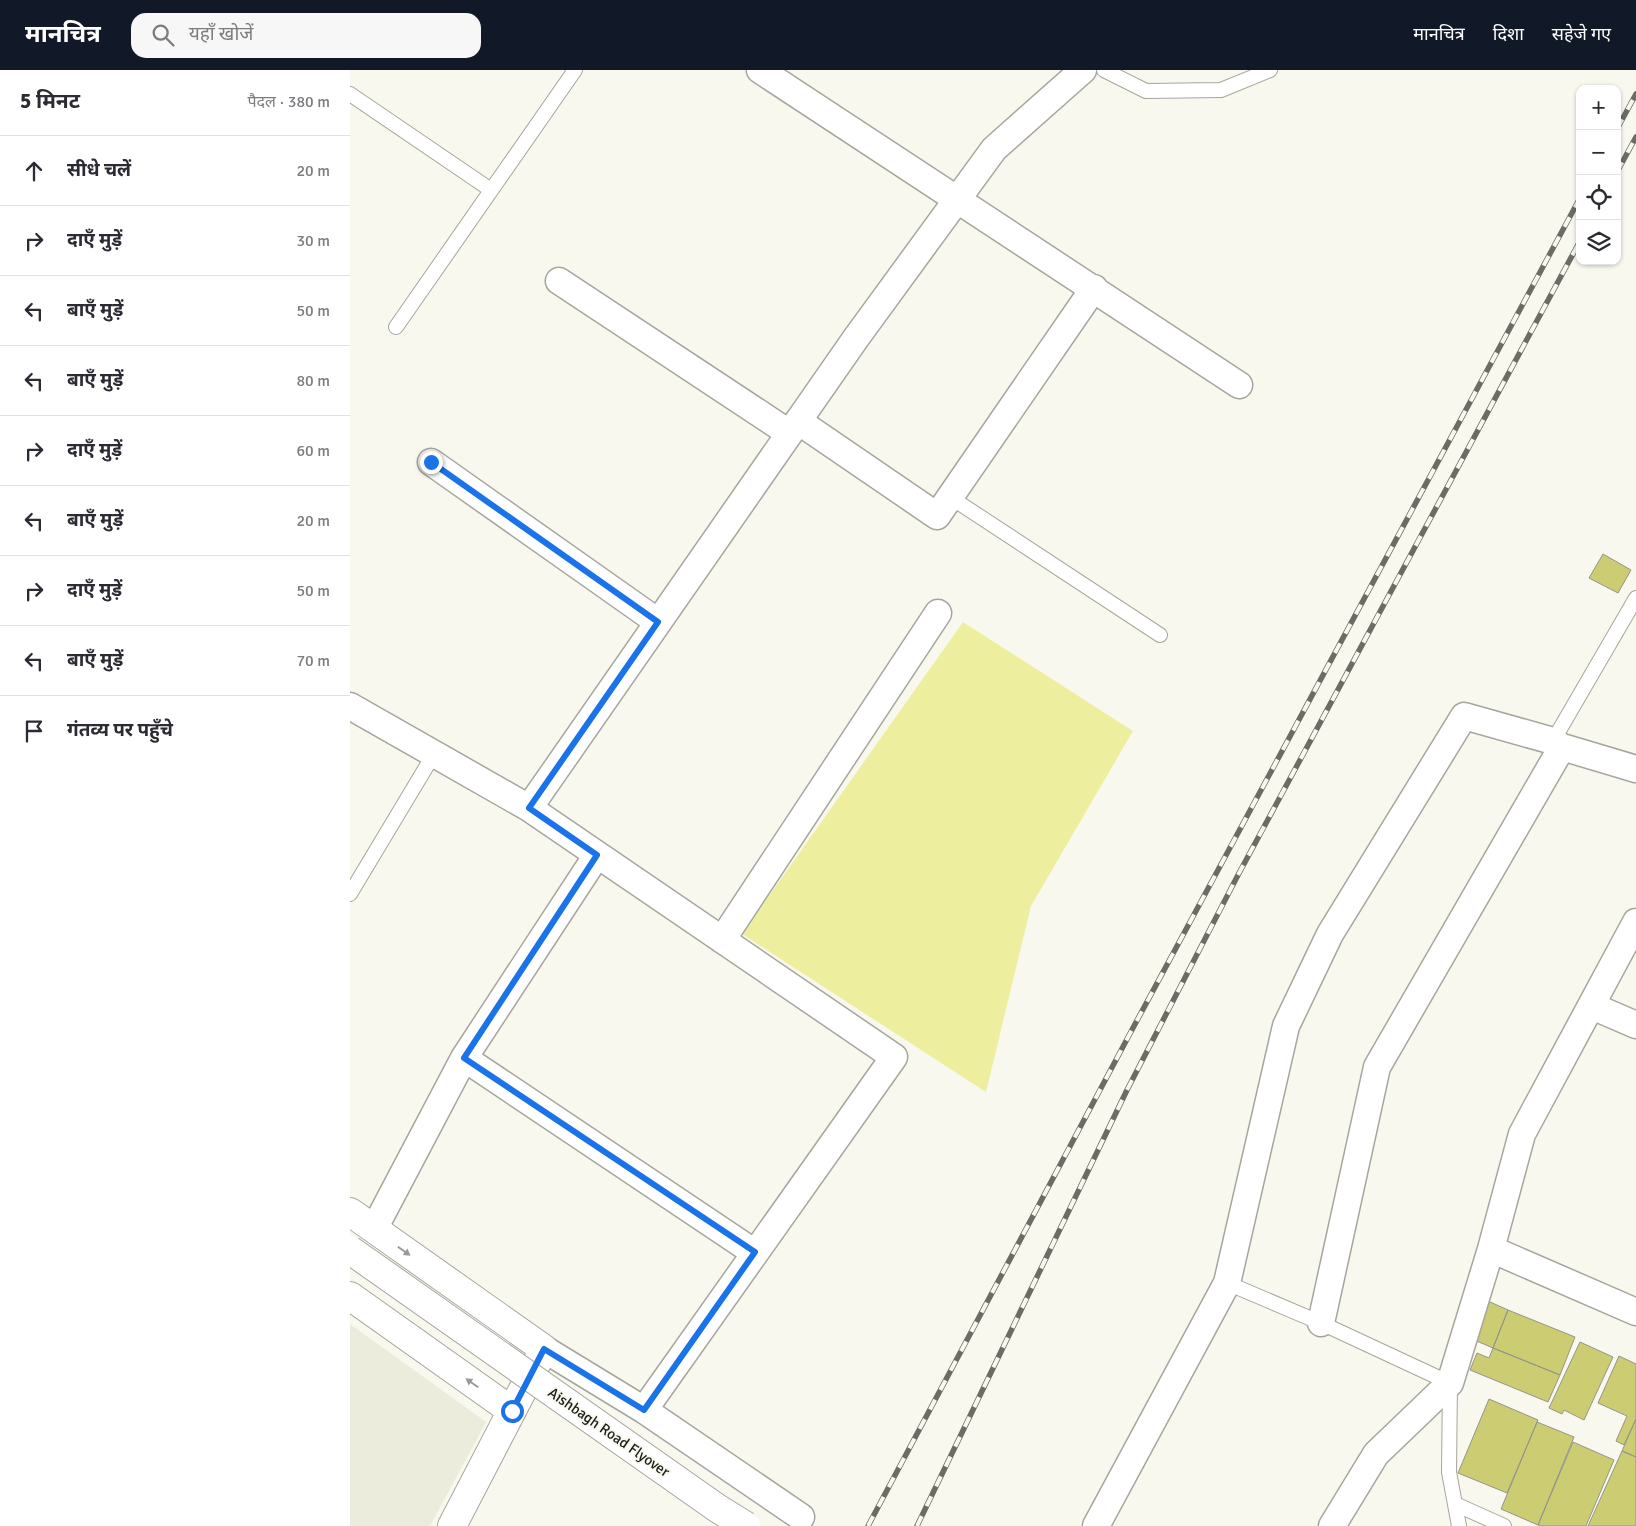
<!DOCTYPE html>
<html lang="hi">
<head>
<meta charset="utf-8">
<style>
	:root { --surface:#fff; --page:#f7f7f7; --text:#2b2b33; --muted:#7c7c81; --line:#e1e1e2; --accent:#111827 }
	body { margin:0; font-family:Signika,"Noto Sans Devanagari",sans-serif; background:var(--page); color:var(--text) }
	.controls { position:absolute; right:15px; top:15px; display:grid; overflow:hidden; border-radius:10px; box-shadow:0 1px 4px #0004 }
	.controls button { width:45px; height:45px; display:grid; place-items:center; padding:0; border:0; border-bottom:1px solid var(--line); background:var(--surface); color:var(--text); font:25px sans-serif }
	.stop { position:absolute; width:15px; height:15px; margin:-11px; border:4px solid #1a73e8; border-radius:50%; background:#fff }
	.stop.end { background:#1a73e8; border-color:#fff; box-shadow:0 1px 5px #0008 }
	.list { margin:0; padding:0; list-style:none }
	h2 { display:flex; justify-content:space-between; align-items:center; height:65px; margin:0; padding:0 20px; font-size:21px }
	h2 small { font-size:16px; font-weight:400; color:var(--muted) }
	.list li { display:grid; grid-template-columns:32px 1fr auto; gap:15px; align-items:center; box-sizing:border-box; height:70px; padding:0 20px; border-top:1px solid var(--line) }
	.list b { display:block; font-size:19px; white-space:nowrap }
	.list em { font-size:16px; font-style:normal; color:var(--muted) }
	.icon { flex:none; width:28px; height:28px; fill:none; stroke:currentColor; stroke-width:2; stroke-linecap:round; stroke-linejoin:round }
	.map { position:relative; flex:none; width:1286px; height:1456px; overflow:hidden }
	header { display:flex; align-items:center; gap:30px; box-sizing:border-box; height:70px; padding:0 25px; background:var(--accent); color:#fff }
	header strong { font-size:24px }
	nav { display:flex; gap:28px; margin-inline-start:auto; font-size:18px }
	.search { width:350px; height:45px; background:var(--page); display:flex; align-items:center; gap:12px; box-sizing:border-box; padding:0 18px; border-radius:15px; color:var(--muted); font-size:19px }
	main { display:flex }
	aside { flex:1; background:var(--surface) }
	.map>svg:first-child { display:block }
	.built { fill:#ebecdb }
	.green { fill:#eeef9e }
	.building { fill:#cccc72; stroke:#94958c }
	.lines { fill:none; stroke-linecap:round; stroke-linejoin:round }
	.service-casing { stroke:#a6a69e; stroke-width:16 }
	.minor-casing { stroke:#a6a69e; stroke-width:29 }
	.tertiary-casing { stroke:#a6a69e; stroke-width:30 }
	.service { stroke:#fff; stroke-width:14 }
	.minor { stroke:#fff; stroke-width:26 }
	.tertiary { stroke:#fff; stroke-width:28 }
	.rail-casing { stroke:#6c6c66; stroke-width:5.5 }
	.rail { stroke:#f8f8ef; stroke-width:4; stroke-dasharray:11; stroke-linecap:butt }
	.secondary-bridge-casing { stroke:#a6a69e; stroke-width:30; stroke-linecap:butt }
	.secondary-bridge { stroke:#fff; stroke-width:28 }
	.oneway { fill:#999998 }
	.route { stroke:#1a73e8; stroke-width:6 }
	.labels { text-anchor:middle; stroke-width:4; stroke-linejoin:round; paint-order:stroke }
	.street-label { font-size:15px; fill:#1c1c19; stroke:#f8f8ef }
</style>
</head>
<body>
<header>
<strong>मानचित्र</strong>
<div class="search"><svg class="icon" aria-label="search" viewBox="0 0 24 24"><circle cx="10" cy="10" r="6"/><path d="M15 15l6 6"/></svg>यहाँ खोजें</div>
<nav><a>मानचित्र</a><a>दिशा</a><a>सहेजे गए</a></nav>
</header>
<main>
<aside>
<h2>5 मिनट<small>पैदल · 380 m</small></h2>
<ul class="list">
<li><svg class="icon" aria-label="ahead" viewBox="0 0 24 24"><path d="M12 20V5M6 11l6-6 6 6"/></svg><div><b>सीधे चलें</b></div><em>20 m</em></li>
<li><svg class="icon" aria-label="right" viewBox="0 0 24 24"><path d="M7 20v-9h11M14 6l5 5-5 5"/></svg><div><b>दाएँ मुड़ें</b></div><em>30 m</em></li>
<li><svg class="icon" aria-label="left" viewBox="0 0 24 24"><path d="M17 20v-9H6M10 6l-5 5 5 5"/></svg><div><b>बाएँ मुड़ें</b></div><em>50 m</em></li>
<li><svg class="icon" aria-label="left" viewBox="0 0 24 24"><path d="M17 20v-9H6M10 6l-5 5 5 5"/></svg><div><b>बाएँ मुड़ें</b></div><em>80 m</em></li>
<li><svg class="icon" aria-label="right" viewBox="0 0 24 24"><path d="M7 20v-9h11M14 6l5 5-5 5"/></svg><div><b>दाएँ मुड़ें</b></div><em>60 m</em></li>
<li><svg class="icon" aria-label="left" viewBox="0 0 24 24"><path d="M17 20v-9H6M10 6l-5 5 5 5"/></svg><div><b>बाएँ मुड़ें</b></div><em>20 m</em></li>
<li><svg class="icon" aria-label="right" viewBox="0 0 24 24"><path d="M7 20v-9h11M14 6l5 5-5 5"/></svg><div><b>दाएँ मुड़ें</b></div><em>50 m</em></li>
<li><svg class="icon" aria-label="left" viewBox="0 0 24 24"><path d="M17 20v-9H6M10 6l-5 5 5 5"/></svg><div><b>बाएँ मुड़ें</b></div><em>70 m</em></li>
<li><svg class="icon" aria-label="arrive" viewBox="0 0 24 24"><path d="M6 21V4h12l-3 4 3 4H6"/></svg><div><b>गंतव्य पर पहुँचे</b></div></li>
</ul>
</aside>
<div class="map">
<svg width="1286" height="1456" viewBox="0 0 1286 1456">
	<rect width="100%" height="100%" fill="#f8f8ef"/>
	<path class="built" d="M0,1254L136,1352L80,1456H0Z"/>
	<path class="green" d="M613,552L783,661L681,836L636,1022L392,864Z"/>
	<path class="building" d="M1253,484L1281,500L1268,523L1239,508Z
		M1138,1231L1158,1240L1143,1278L1122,1269Z
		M1158,1240L1225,1267L1210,1305L1143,1278Z
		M1230,1272L1263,1287L1234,1350L1214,1340L1212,1344L1199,1338Z
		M1143,1278L1210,1305L1198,1332L1120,1300L1127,1283L1139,1288Z
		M1269,1286L1286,1294V1349L1274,1375L1266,1371L1277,1346L1248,1333Z
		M1139,1329L1188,1350L1157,1423L1108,1403Z
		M1286,1349V1387L1272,1381Z
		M1187,1352L1224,1367L1188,1455L1151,1439Z
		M1223,1372L1264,1390L1236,1456H1191L1188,1455Z
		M1272,1381L1286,1387V1456H1238Z"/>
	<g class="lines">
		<defs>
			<path id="service" d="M754,0L796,21L871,20L920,0
				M0,24L141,120
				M46,257L225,0
				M600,427L810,565
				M1203,671L1286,528
				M0,824L84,684
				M877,1213L971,1253L1100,1313L1099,1402L1109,1456
				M1105,1434L1154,1456"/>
			<path id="minor" d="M410,0L889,315
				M209,211L439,363
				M448,351L587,446L744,218
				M81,392L308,552
				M0,636L179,738L544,987L294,1340L194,1279
				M179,738L506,268L644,79L733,0
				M372,870L588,543
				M1242,936L1286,955
				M114,988L405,1183
				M24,1159L114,988L247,785
				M1141,1179L1286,1242
				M971,1253L1027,997L1212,677
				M294,1340L451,1447
				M746,1456L877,1213L936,956L980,864L1114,646L1203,671L1212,677L1286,699
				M982,1456L1026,1384L1100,1313L1141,1179L1172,1064L1286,852"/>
			<path id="tertiary" d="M0,1142L194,1279L102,1456
				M0,1226L162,1341"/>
		</defs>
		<use href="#service" class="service-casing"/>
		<use href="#minor" class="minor-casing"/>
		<use href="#tertiary" class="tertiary-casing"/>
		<use href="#service" class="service"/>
		<use href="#minor" class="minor"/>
		<use href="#tertiary" class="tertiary"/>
		<defs>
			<path id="rail" d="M1267,59L1286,24
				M1267,102L1286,67
				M518,1456L784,956L1230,128
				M567,1456L777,1020L888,805L1230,171"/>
		</defs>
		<use href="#rail" class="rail-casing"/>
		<use href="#rail" class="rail"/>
		<defs>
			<path id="secondary-bridge" d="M0,1180L367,1438L396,1456"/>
		</defs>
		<use href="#secondary-bridge" class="secondary-bridge-casing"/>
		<use href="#secondary-bridge" class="secondary-bridge"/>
	</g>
	<defs><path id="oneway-solid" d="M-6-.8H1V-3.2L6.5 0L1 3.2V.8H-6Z" transform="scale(1.25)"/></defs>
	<g class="oneway">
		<use href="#oneway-solid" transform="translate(54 1181) rotate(35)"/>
		<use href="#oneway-solid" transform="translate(122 1313) rotate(-145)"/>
	</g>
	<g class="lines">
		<path class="route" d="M81,392L308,552L179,738L247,785L114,988L405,1182L294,1340L194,1279L162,1341"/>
	</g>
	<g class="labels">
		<g class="street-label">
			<text transform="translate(259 1362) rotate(35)" y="5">Aishbagh Road Flyover</text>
		</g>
	</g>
</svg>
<div class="controls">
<button>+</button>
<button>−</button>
<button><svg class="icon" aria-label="locate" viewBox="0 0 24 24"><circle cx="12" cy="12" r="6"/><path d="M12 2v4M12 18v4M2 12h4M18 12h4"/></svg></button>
<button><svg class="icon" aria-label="layers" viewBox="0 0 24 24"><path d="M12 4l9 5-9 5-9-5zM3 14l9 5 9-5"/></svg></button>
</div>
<div class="stop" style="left:162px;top:1341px"></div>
<div class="stop end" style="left:81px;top:392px"></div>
</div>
</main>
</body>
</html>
